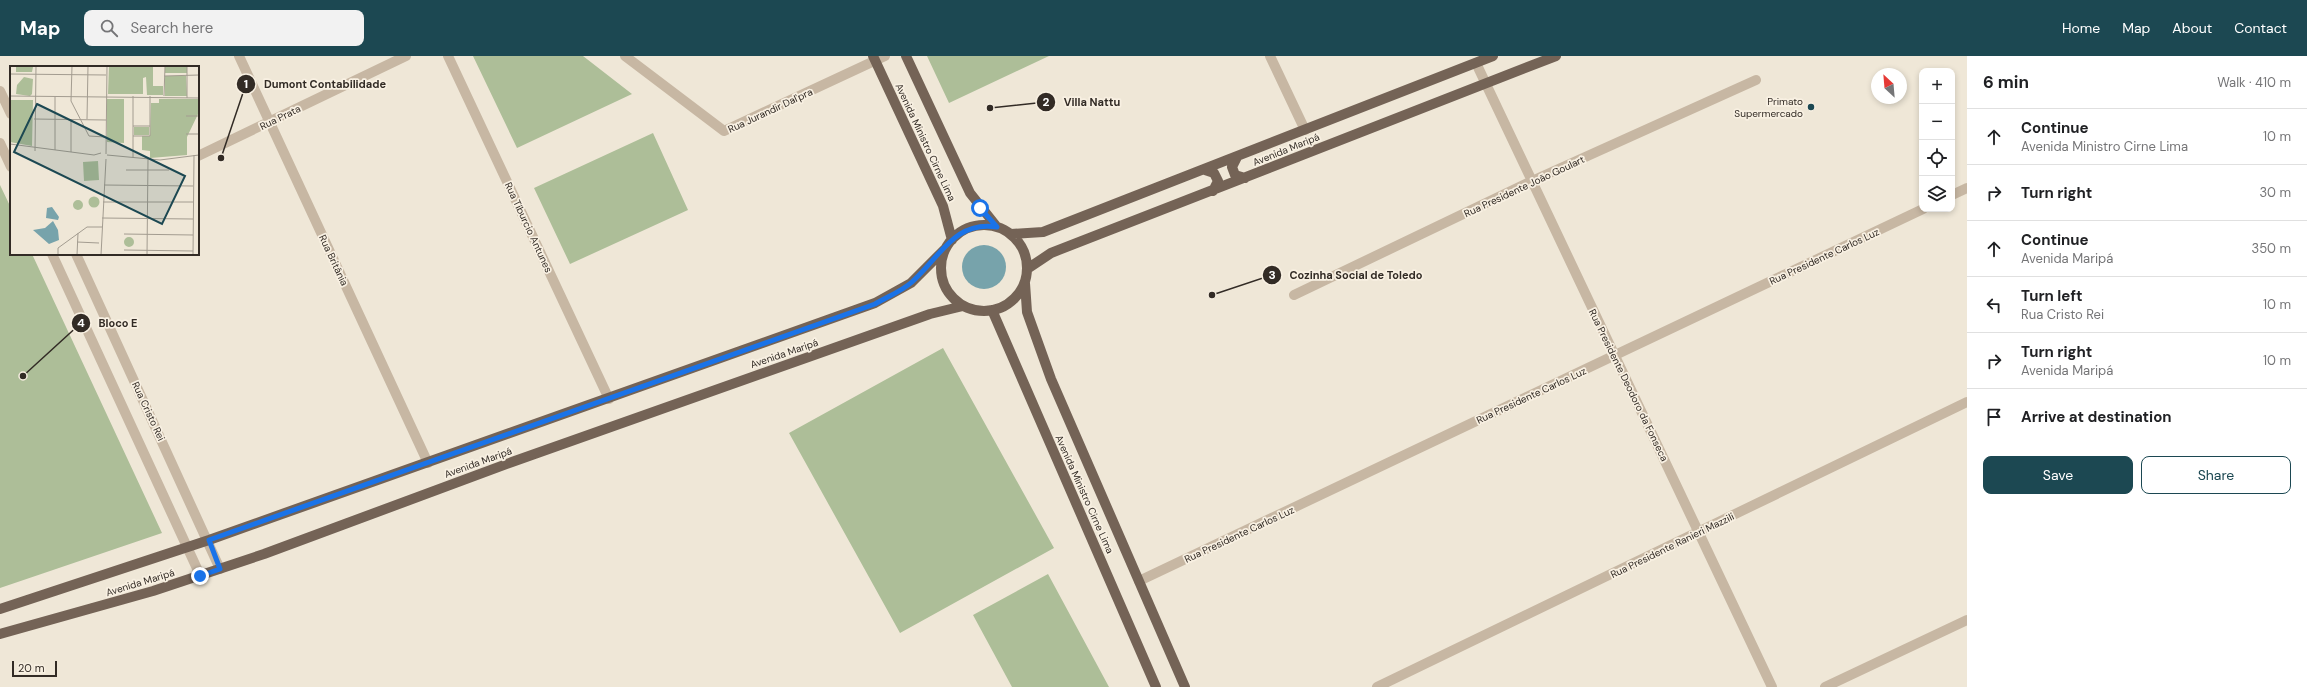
<!DOCTYPE html>
<html lang="en">
<head>
<meta charset="utf-8">
<style>
	:root { --surface:#fff; --page:#f2f2f2; --text:#202124; --muted:#757577; --line:#e0e0e0; --accent:#1c4852 }
	body { margin:0; font-family:"DM Sans",sans-serif; background:var(--page); color:var(--text) }
	.controls { position:absolute; right:12px; top:12px; display:grid; overflow:hidden; border-radius:8px; box-shadow:0 2px 6px #0003 }
	.controls button { width:36px; height:36px; display:grid; place-items:center; padding:0; border:0; border-bottom:1px solid var(--line); background:var(--surface); color:var(--text); font:20px sans-serif }
	.compass { position:absolute; left:1871px; top:12px; width:36px; height:36px; border-radius:50%; background:var(--surface); box-shadow:0 2px 6px #0003; rotate:334deg }
	.scale { position:absolute; left:12px; bottom:10px; width:45px; box-sizing:border-box; padding-left:4px; border:2px solid #322b25; border-top:0; font-size:11px; line-height:14px; white-space:nowrap; color:#322b25; -webkit-text-stroke:3px #f8f0e2; paint-order:stroke }
	.stop { position:absolute; width:12px; height:12px; margin:-9px; border:3px solid #1a73e8; border-radius:50%; background:#fff }
	.stop.end { background:#1a73e8; border-color:#fff; box-shadow:0 1px 4px #0008 }
	.list { margin:0; padding:0; list-style:none }
	h2 { display:flex; justify-content:space-between; align-items:center; height:52px; margin:0; padding:0 16px; font-size:17px }
	h2 small { font-size:13px; font-weight:400; color:var(--muted) }
	.list li { display:grid; grid-template-columns:26px 1fr auto; gap:12px; align-items:center; box-sizing:border-box; height:56px; padding:0 16px; border-top:1px solid var(--line) }
	.list b { display:block; font-size:15px; white-space:nowrap }
	.list p { margin:0; font-size:13px; white-space:nowrap; color:var(--muted) }
	.list em { font-size:13px; font-style:normal; color:var(--muted) }
	.actions { display:flex; gap:8px; padding:12px 16px }
	.actions a { flex:1; padding:9px 0; border:1px solid var(--accent); border-radius:8px; text-align:center; font-size:14px; color:var(--accent) }
	.actions .main { background:var(--accent); color:#fff }
	.icon { flex:none; width:22px; height:22px; fill:none; stroke:currentColor; stroke-width:2; stroke-linecap:round; stroke-linejoin:round }
	.map { position:relative; flex:none; width:1967px; height:631px; overflow:hidden }
	header { display:flex; align-items:center; gap:24px; box-sizing:border-box; height:56px; padding:0 20px; background:var(--accent); color:#fff }
	header strong { font-size:19px }
	nav { display:flex; gap:22px; margin-inline-start:auto; font-size:14px }
	.search { width:280px; height:36px; background:var(--page); display:flex; align-items:center; gap:10px; box-sizing:border-box; padding:0 14px; border-radius:8px; color:var(--muted); font-size:15px }
	main { display:flex }
	aside { flex:1; background:var(--surface) }
	.map>svg:first-child { display:block }
	.green { fill:#adbe98 }
	.water { fill:#77a3ab }
	.lines { fill:none; stroke-linecap:round; stroke-linejoin:round }
	.minor { stroke:#c7b7a3; stroke-width:10 }
	.major { stroke:#746356; stroke-width:10 }
	.route { stroke:#1a73e8; stroke-width:5 }
	.poi-dot { fill:#1c4852; stroke:#f8f0e2; stroke-width:1.5 }
	.labels { text-anchor:middle; stroke-width:3.5; stroke-linejoin:round; paint-order:stroke }
	.poi-label { font-size:10px; fill:#322b25; stroke:#f8f0e2; text-anchor:end }
	.street-label { font-size:10px; fill:#322b25; stroke:#f8f0e2 }
	.inset-road { fill:none; stroke:#a39c90; stroke-width:1 }
	.view { fill:#1c4852; fill-opacity:0.15; stroke:#1c4852; stroke-width:2 }
	.inset-edge { fill:none; stroke:#322b25; stroke-width:2 }
	.leader { fill:none; stroke:#322b25; stroke-width:1.5 }
	.callout-dot { fill:#322b25; stroke:#f8f0e2; stroke-width:1.5 }
	.mark-label { font-size:12px; text-anchor:middle; font-weight:bold; fill:#fff }
	.callout-label { font-size:11px; text-anchor:middle; font-weight:bold; fill:#322b25; stroke:#f8f0e2; stroke-width:3.5; stroke-linejoin:round; paint-order:stroke }
</style>
</head>
<body>
<header>
<strong>Map</strong>
<div class="search"><svg class="icon" aria-label="search" viewBox="0 0 24 24"><circle cx="10" cy="10" r="6"/><path d="M15 15l6 6"/></svg>Search here</div>
<nav><a>Home</a><a>Map</a><a>About</a><a>Contact</a></nav>
</header>
<main>
<div class="map">
<svg width="1967" height="631" viewBox="0 0 1967 631">
	<rect width="100%" height="100%" fill="#efe7d7"/>
	<path class="green" d="M473,0H583L632,38L517,92Z
		M927,0H1049L949,47Z
		M653,77L688,154L570,208L534,132Z
		M0,129L11,152V198H32L162,477L0,532Z
		M943,292L1054,492L900,577L789,377Z
		M1048,518L1109,631H1012L973,559Z"/>
	<path class="water" d="M962 211a22 22 0 1 1 44 0a22 22 0 1 1-44 0Z"/>
	<g class="lines">
		<path class="minor" d="M239,0L428,407
			M448,0L609,343
			M625,0L724,75L885,0
			M1270,0L1305,74
			M1476,7L1772,631
			M0,35L11,58
			M0,87L11,111
			M198,100L406,0
			M1952,139L1967,132
			M52,198L200,519
			M76,198L220,513
			M1294,239L1532,125L1756,24
			M1139,525L1923,153
			M1377,631L1967,346
			M1825,631L1967,564"/>
		<path class="major" d="M873,0L943,150L952,184
			M906,0L970,137L997,171
			M1237,101L1232,111L1235,119L1245,122
			M1205,114L1214,117L1218,125L1213,135
			M941 212a43 43 0 1 1 86 0a43 43 0 1 1-86 0Z
			M1011,178L1043,176L1493,0
			M1027,213L1051,197L1556,0
			M1025,227L1027,256L1051,323L1185,631
			M992,254L1156,631
			M0,553L209,484L875,247L911,227L946,192
			M0,578L153,535L264,498L512,406L930,258L963,250"/>
	</g>
	<g class="lines">
		<path class="route" d="M200,520L220,513L209,484L875,248C887,241 902,235 912,226C940,201 955,164 997,171L980,152"/>
	</g>
	<circle class="poi-dot" cx="1811" cy="51" r="4"/>
	<g class="labels">
		<g class="poi-label">
			<text x="1803" y="49">Primato<tspan x="1803" dy="12">Supermercado</tspan></text>
		</g>
		<g class="street-label">
			<text transform="translate(770 54) rotate(-25)" y="4">Rua Jurandir Dal'pra</text>
			<text transform="translate(280 61) rotate(-26)" y="4">Rua Prata</text>
			<text transform="translate(926 86) rotate(65)" y="4">Avenida Ministro Cirne Lima</text>
			<text transform="translate(1286 93) rotate(-22)" y="4">Avenida Maripá</text>
			<text transform="translate(1524 130) rotate(-25)" y="4">Rua Presidente João Goulart</text>
			<text transform="translate(529 171) rotate(65)" y="4">Rua Tíburcio Antunes</text>
			<text transform="translate(1824 200) rotate(-25)" y="4">Rua Presidente Carlos Luz</text>
			<text transform="translate(334 204) rotate(65)" y="4">Rua Britânia</text>
			<text transform="translate(784 297) rotate(-19)" y="4">Avenida Maripá</text>
			<text transform="translate(1629 329) rotate(64)" y="4">Rua Presidente Deodoro da Fonseca</text>
			<text transform="translate(1531 339) rotate(-25)" y="4">Rua Presidente Carlos Luz</text>
			<text transform="translate(149 355) rotate(65)" y="4">Rua Cristo Rei</text>
			<text transform="translate(478 406) rotate(-20)" y="4">Avenida Maripá</text>
			<text transform="translate(1085 438) rotate(66)" y="4">Avenida Ministro Cirne Lima</text>
			<text transform="translate(1239 478) rotate(-25)" y="4">Rua Presidente Carlos Luz</text>
			<text transform="translate(1672 489) rotate(-26)" y="4">Rua Presidente Ranieri Mazzili</text>
			<text transform="translate(140 526) rotate(-17)" y="4">Avenida Maripá</text>
		</g>
	</g>
	<g transform="translate(10 10)">
		<rect width="189" height="189" fill="#efe7d7"/>
		<path d="M99,0H143V20H153V29H137L136,11L133,12V28H98ZM155,0H177V7H155ZM6,1H23L22,6H6ZM155,10H176L177,30H155ZM14,11L23,13L22,28L20,30L6,28L7,19ZM97,33H114V77L97,76ZM149,33H189V46L177,71V89L140,92V85L132,84V70H140L141,37H149ZM0,34H23L22,80L0,76ZM124,61H139V69H124ZM88,95L89,114L74,115L73,96ZM78.5 136a5.5 5.5 0 1 1 11 0a5.5 5.5 0 1 1-11 0ZM63 139a5 5 0 1 1 10 0a5 5 0 1 1-10 0ZM114 176a5 5 0 1 1 10 0a5 5 0 1 1-10 0Z" fill="#adbe98"/>
		<path d="M42,141L49,151L48,154L36,152L37,142ZM43,155L48,164L49,174L39,178L23,164L35,162Z" fill="#77a3ab"/>
		<path class="inset-road" d="M62,0L61,35L79,70L95,71M0,8L96,9M154,10L189,9M0,30L189,32M154,30L155,0M177,32V0M176,50H189M24,53L96,54M77,53L78,0M123,60H140M176,68H189M123,70H140V30M0,78L84,89L91,87M45,84V30M25,85L26,0M61,86V53M96,88L97,0M97,89L150,94L189,89M123,92V30M116,104H159M94,119L183,120M93,136H183M92,152L183,153M114,168L183,169M67,176L89,177M114,184L183,185M48,189V182L77,161H92M67,189L68,167M91,189L96,93M137,189L138,93M183,189L184,89"/>
		<path class="view" d="M27,38L175,110L152,158L4,86Z"/>
		<rect width="189" height="189" class="inset-edge"/>
	</g>
	<path class="leader" d="M221 102L246 28M990 52L1046 46M1212 239L1272 219M23 320L81 267"/>
	<g class="callout-dot">
		<circle cx="221" cy="102" r="4"/>
		<circle cx="990" cy="52" r="4"/>
		<circle cx="1212" cy="239" r="4"/>
		<circle cx="23" cy="320" r="4"/>
		<circle cx="246" cy="28" r="10"/>
		<circle cx="1046" cy="46" r="10"/>
		<circle cx="1272" cy="219" r="10"/>
		<circle cx="81" cy="267" r="10"/>
	</g>
	<g class="mark-label">
		<text x="246" y="32">1</text>
		<text x="1046" y="50">2</text>
		<text x="1272" y="223">3</text>
		<text x="81" y="271">4</text>
	</g>
	<g class="callout-label">
		<text x="325" y="32">Dumont Contabilidade</text>
		<text x="1092" y="50">Villa Nattu</text>
		<text x="1356" y="223">Cozinha Social de Toledo</text>
		<text x="118" y="271">Bloco E</text>
	</g>
</svg>
<div class="controls">
<button>+</button>
<button>−</button>
<button><svg class="icon" aria-label="locate" viewBox="0 0 24 24"><circle cx="12" cy="12" r="6"/><path d="M12 2v4M12 18v4M2 12h4M18 12h4"/></svg></button>
<button><svg class="icon" aria-label="layers" viewBox="0 0 24 24"><path d="M12 4l9 5-9 5-9-5zM3 14l9 5 9-5"/></svg></button>
</div>
<svg class="compass" viewBox="-18 -18 36 36"><path d="M0-13l5 13h-10z" fill="#e53935"/><path d="M0 13l5-13h-10z" fill="#757577"/></svg>
<div class="scale">20 m</div>
<div class="stop" style="left:980px;top:152px"></div>
<div class="stop end" style="left:200px;top:520px"></div>
</div>
<aside>
<h2>6 min<small>Walk · 410 m</small></h2>
<ul class="list">
<li><svg class="icon" aria-label="ahead" viewBox="0 0 24 24"><path d="M12 20V5M6 11l6-6 6 6"/></svg><div><b>Continue</b><p>Avenida Ministro Cirne Lima</p></div><em>10 m</em></li>
<li><svg class="icon" aria-label="right" viewBox="0 0 24 24"><path d="M7 20v-9h11M14 6l5 5-5 5"/></svg><div><b>Turn right</b></div><em>30 m</em></li>
<li><svg class="icon" aria-label="ahead" viewBox="0 0 24 24"><path d="M12 20V5M6 11l6-6 6 6"/></svg><div><b>Continue</b><p>Avenida Maripá</p></div><em>350 m</em></li>
<li><svg class="icon" aria-label="left" viewBox="0 0 24 24"><path d="M17 20v-9H6M10 6l-5 5 5 5"/></svg><div><b>Turn left</b><p>Rua Cristo Rei</p></div><em>10 m</em></li>
<li><svg class="icon" aria-label="right" viewBox="0 0 24 24"><path d="M7 20v-9h11M14 6l5 5-5 5"/></svg><div><b>Turn right</b><p>Avenida Maripá</p></div><em>10 m</em></li>
<li><svg class="icon" aria-label="arrive" viewBox="0 0 24 24"><path d="M6 21V4h12l-3 4 3 4H6"/></svg><div><b>Arrive at destination</b></div></li>
</ul>
<div class="actions"><a class="main">Save</a><a>Share</a></div>
</aside>
</main>
</body>
</html>
